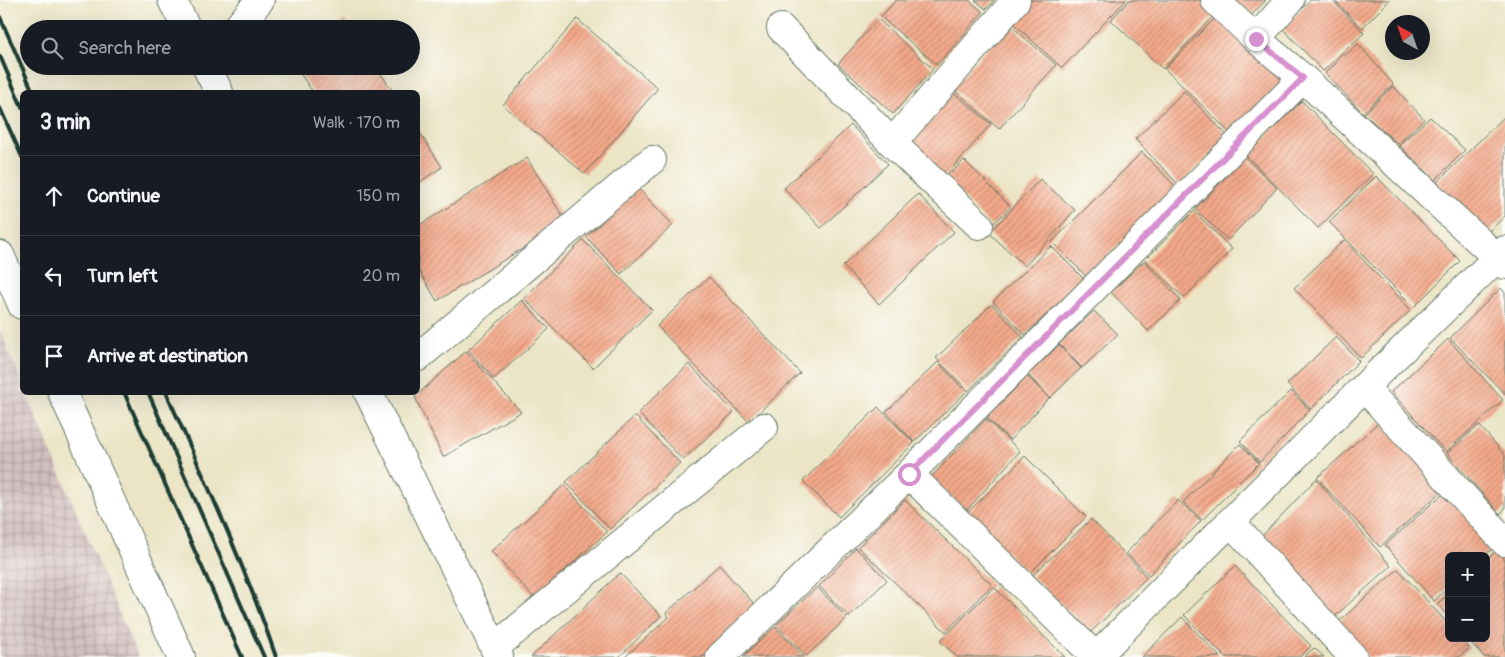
<!DOCTYPE html>
<html lang="en">
<head>
<meta charset="utf-8">
<style>
	:root { --surface:#171b24; --page:#20242c; --text:#f1f3f6; --muted:#9ea1a6; --line:#363941 }
	body { margin:0; font-family:Pangolin,sans-serif; background:var(--page); color:var(--text) }
	.controls { position:absolute; right:15px; bottom:15px; display:grid; overflow:hidden; border-radius:8px; box-shadow:0 5px 20px #0002 }
	.controls button { width:45px; height:45px; display:grid; place-items:center; padding:0; border:0; border-bottom:1px solid var(--line); background:var(--surface); color:var(--text); font:25px sans-serif }
	.compass { position:absolute; left:1385px; top:15px; width:45px; height:45px; border-radius:50%; background:var(--surface); box-shadow:0 5px 20px #0002; rotate:320deg }
	.stop { position:absolute; width:15px; height:15px; margin:-11px; border:4px solid #d690ce; border-radius:50%; background:#fff }
	.stop.end { background:#d690ce; border-color:#fff; box-shadow:0 1px 5px #0008 }
	.list { margin:0; padding:0; list-style:none }
	h2 { display:flex; justify-content:space-between; align-items:center; height:65px; margin:0; padding:0 20px; font-size:21px }
	h2 small { font-size:16px; font-weight:400; color:var(--muted) }
	.list li { display:grid; grid-template-columns:32px 1fr auto; gap:15px; align-items:center; box-sizing:border-box; height:80px; padding:0 20px; border-top:1px solid var(--line) }
	.list b { display:block; font-size:19px; white-space:nowrap }
	.list em { font-size:16px; font-style:normal; color:var(--muted) }
	.icon { flex:none; width:28px; height:28px; fill:none; stroke:currentColor; stroke-width:2; stroke-linecap:round; stroke-linejoin:round }
	.map { position:relative; flex:none; width:1505px; height:657px; overflow:hidden }
	.search { position:absolute; background:var(--surface); box-shadow:0 5px 20px #0002; left:20px; top:20px; width:400px; height:55px; display:flex; align-items:center; gap:12px; box-sizing:border-box; padding:0 18px; border-radius:28px; color:var(--muted); font-size:19px }
	.panel { position:absolute; background:var(--surface); box-shadow:0 5px 20px #0002; left:20px; top:90px; width:400px; height:305px; border-radius:8px }
	.map>svg:first-child { display:block }
	.industrial { fill:url(#industrial-grid) }
	.building { fill:url(#building-hatch) }
	.lines { fill:none; stroke-linecap:round; stroke-linejoin:round }
	.minor-casing { stroke:#667867; stroke-width:30 }
	.minor { stroke:#fff; stroke-width:28 }
	.rail { stroke:#1f3d34; stroke-width:4 }
	.route { stroke:#d690ce; stroke-width:6 }
</style>
</head>
<body>
<div class="map">
<svg width="1505" height="657" viewBox="0 0 1505 657">
	<defs>
		<pattern id="industrial-grid" width="8" height="8" patternUnits="userSpaceOnUse" patternTransform="scale(1.25)"><rect width="8" height="8" fill="#d2bfbf"/><path d="M0 4h8M4 0v8" fill="none" stroke="#aa9c9c"/></pattern>
		<pattern id="building-hatch" width="6" height="6" patternUnits="userSpaceOnUse" patternTransform="scale(1.25)"><rect width="6" height="6" fill="#f4a889"/><path d="M-1 1l2-2M0 6l6-6M5 7l2-2" fill="none" stroke="#c58a71"/></pattern>
	</defs>
	<rect width="100%" height="100%" fill="#fdfcf7"/>
	<filter id="ink" filterUnits="userSpaceOnUse"><feTurbulence type="fractalNoise" baseFrequency=".02" numOctaves="2"/><feDisplacementMap in="SourceGraphic" scale="10" xChannelSelector="R" yChannelSelector="G"/><feConvolveMatrix kernelMatrix="1 2 1 2 8 2 1 2 1" color-interpolation-filters="sRGB"/></filter>
	<filter id="wash" filterUnits="userSpaceOnUse"><feTurbulence type="fractalNoise" baseFrequency=".0096" numOctaves="4" result="noise"/><feDisplacementMap in="SourceGraphic" scale="20" xChannelSelector="R" yChannelSelector="G"/><feGaussianBlur stdDeviation="1.12" result="paint"/><feColorMatrix in="noise" values="0 0 0 0 0 0 0 0 0 0 0 0 0 0 0 0 0 1.4 0 .05"/><feComposite in="paint" operator="in"/></filter>
	<g filter="url(#wash)">
		<rect width="100%" height="100%" fill="#ebe5c6"/>
		<path class="industrial" d="M0,330L22,383V392L26,393L138,657H0Z"/>
		<g id="blocks">
			<path class="building" d="M896,0H969L983,12L937,65L881,17Z
				M975,0H994L986,9Z
				M1031,0H1126L1062,68L1011,21Z
				M1129,0H1203L1216,13L1163,69L1111,20Z
				M1224,0H1266L1246,21Z
				M1310,0H1332L1364,33L1323,71L1283,29Z
				M1334,0H1390L1362,28Z
				M1218,15L1285,80L1231,134L1165,69Z
				M577,19L658,88L585,174L503,105Z
				M878,19L933,69L893,114L838,64Z
				M345,21L351,29H333Z
				M1009,24L1056,65L999,129L952,88Z
				M1358,44L1393,84L1363,113L1325,73Z
				M295,66H376L393,92H313Z
				M1393,86L1424,119L1398,144L1364,114Z
				M950,90L991,124L944,178L906,143Z
				M1184,91L1228,136L1179,185L1135,139Z
				M1302,101L1373,174L1318,228L1246,155Z
				M1430,117L1465,150L1435,180L1399,145Z
				M1504,117L1505,118V216L1487,233L1437,182Z
				M851,125L888,164L821,228L784,188Z
				M418,130L442,167L418,183Z
				M1142,152L1176,187L1087,277L1052,242Z
				M1245,157L1277,188L1228,240L1195,209Z
				M527,158L566,222L437,301L418,269V226Z
				M964,160L1011,207L991,226L945,179Z
				M1376,176L1460,261L1414,307L1329,222Z
				M1040,179L1075,210L1025,266L989,233Z
				M638,188L673,225L621,274L586,237Z
				M918,194L954,232L879,304L843,266Z
				M1194,211L1232,249L1184,298L1145,260Z
				M583,240L652,310L593,368L524,298Z
				M1344,240L1411,310L1361,358L1294,288Z
				M1051,246L1084,279L1025,335L993,302Z
				M1144,261L1181,300L1148,331L1111,292Z
				M709,277L800,373L749,422L657,326Z
				M1501,288L1505,293V394L1450,338Z
				M522,300L549,329L494,379L468,350Z
				M992,304L1023,337L968,391L936,358Z
				M1094,311L1118,334L1082,368L1059,344Z
				M1336,337L1359,361L1311,409L1287,384Z
				M1448,339L1503,400L1446,452L1391,392Z
				M1059,345L1081,368L1050,398L1028,375Z
				M466,351L521,412L443,457L415,397Z
				M938,362L966,392L914,442L886,412Z
				M689,364L734,412L683,460L638,413Z
				M1027,376L1049,398L1010,440L987,418Z
				M1291,391L1310,410L1260,462L1240,441Z
				M878,407L914,443L839,517L803,481Z
				M635,416L680,463L610,529L566,482Z
				M986,419L1020,451L966,511L931,477Z
				M1380,421L1443,490L1380,547L1317,478Z
				M1479,425L1505,455V509L1500,514L1447,453Z
				M1240,444L1259,463L1202,520L1183,502Z
				M1025,456L1086,517L1029,574L967,513Z
				M1316,479L1391,566L1332,619L1260,538Z
				M564,485L607,532L534,598L491,551Z
				M1445,492L1494,548L1484,556H1449V587L1434,601L1385,545Z
				M905,500L992,585L946,632L858,547Z
				M1178,500L1201,521L1149,575L1126,553Z
				M1091,519L1147,577L1091,632L1032,576Z
				M856,548L887,580L849,617L819,586Z
				M1497,550L1505,560V657H1484L1467,638H1486V560Z
				M719,565L757,607L703,657H625L669,617L666,613Z
				M1235,566L1311,646L1300,657H1225L1184,615Z
				M1398,569L1449,625V638H1460L1469,648L1459,657H1368L1337,623Z
				M620,573L661,616L619,657H531Z
				M817,587L847,618L806,656L776,625Z
				M994,587L1065,657H957L940,641Z
				M1449,593V617L1437,604Z
				M1182,617L1220,657H1142Z
				M775,627L804,657H743Z
				M1314,648L1324,657H1304Z"/>
		</g>
	</g>
	<g filter="url(#ink)">
		<use href="#blocks" fill-opacity="0" stroke="#667867" stroke-width="1"/>
		<g class="lines">
			<defs>
				<path id="minor" d="M172,0L187,29
					M1215,0L1256,39L1303,78L1505,265
					M781,28L892,143L979,225
					M236,29L260,0
					M1256,39L1290,0
					M206,66L219,92
					M892,143L1016,0
					M0,255L22,305
					M418,357L652,160
					M1364,387L1505,542
					M62,392L181,657
					M368,392L499,657
					M909,474L1096,657
					M1231,522L1353,657
					M494,648L764,427
					M720,657L909,474L1303,78
					M1096,657L1364,387L1505,250"/>
			</defs>
			<use href="#minor" class="minor-casing"/>
			<use href="#minor" class="minor"/>
			<path class="rail" d="M0,17L33,92
				M0,56L22,107
				M0,108L22,157
				M124,392L242,657
				M148,392L264,657
				M166,392C205,480 245,566 276,657"/>
		</g>
	</g>
	<g class="lines" filter="url(#ink)">
		<path class="route" d="M909,474L1303,78L1256,39"/>
	</g>
</svg>
<div class="controls">
<button>+</button>
<button>−</button>
</div>
<svg class="compass" viewBox="-18 -18 36 36"><path d="M0-13l5 13h-10z" fill="#e53935"/><path d="M0 13l5-13h-10z" fill="#9ea1a6"/></svg>
<div class="stop" style="left:909px;top:474px"></div>
<div class="stop end" style="left:1256px;top:39px"></div>
<div class="search"><svg class="icon" aria-label="search" viewBox="0 0 24 24"><circle cx="10" cy="10" r="6"/><path d="M15 15l6 6"/></svg>Search here</div>
<section class="panel">
<h2>3 min<small>Walk · 170 m</small></h2>
<ul class="list">
<li><svg class="icon" aria-label="ahead" viewBox="0 0 24 24"><path d="M12 20V5M6 11l6-6 6 6"/></svg><div><b>Continue</b></div><em>150 m</em></li>
<li><svg class="icon" aria-label="left" viewBox="0 0 24 24"><path d="M17 20v-9H6M10 6l-5 5 5 5"/></svg><div><b>Turn left</b></div><em>20 m</em></li>
<li><svg class="icon" aria-label="arrive" viewBox="0 0 24 24"><path d="M6 21V4h12l-3 4 3 4H6"/></svg><div><b>Arrive at destination</b></div></li>
</ul>
</section>
</div>
</body>
</html>
